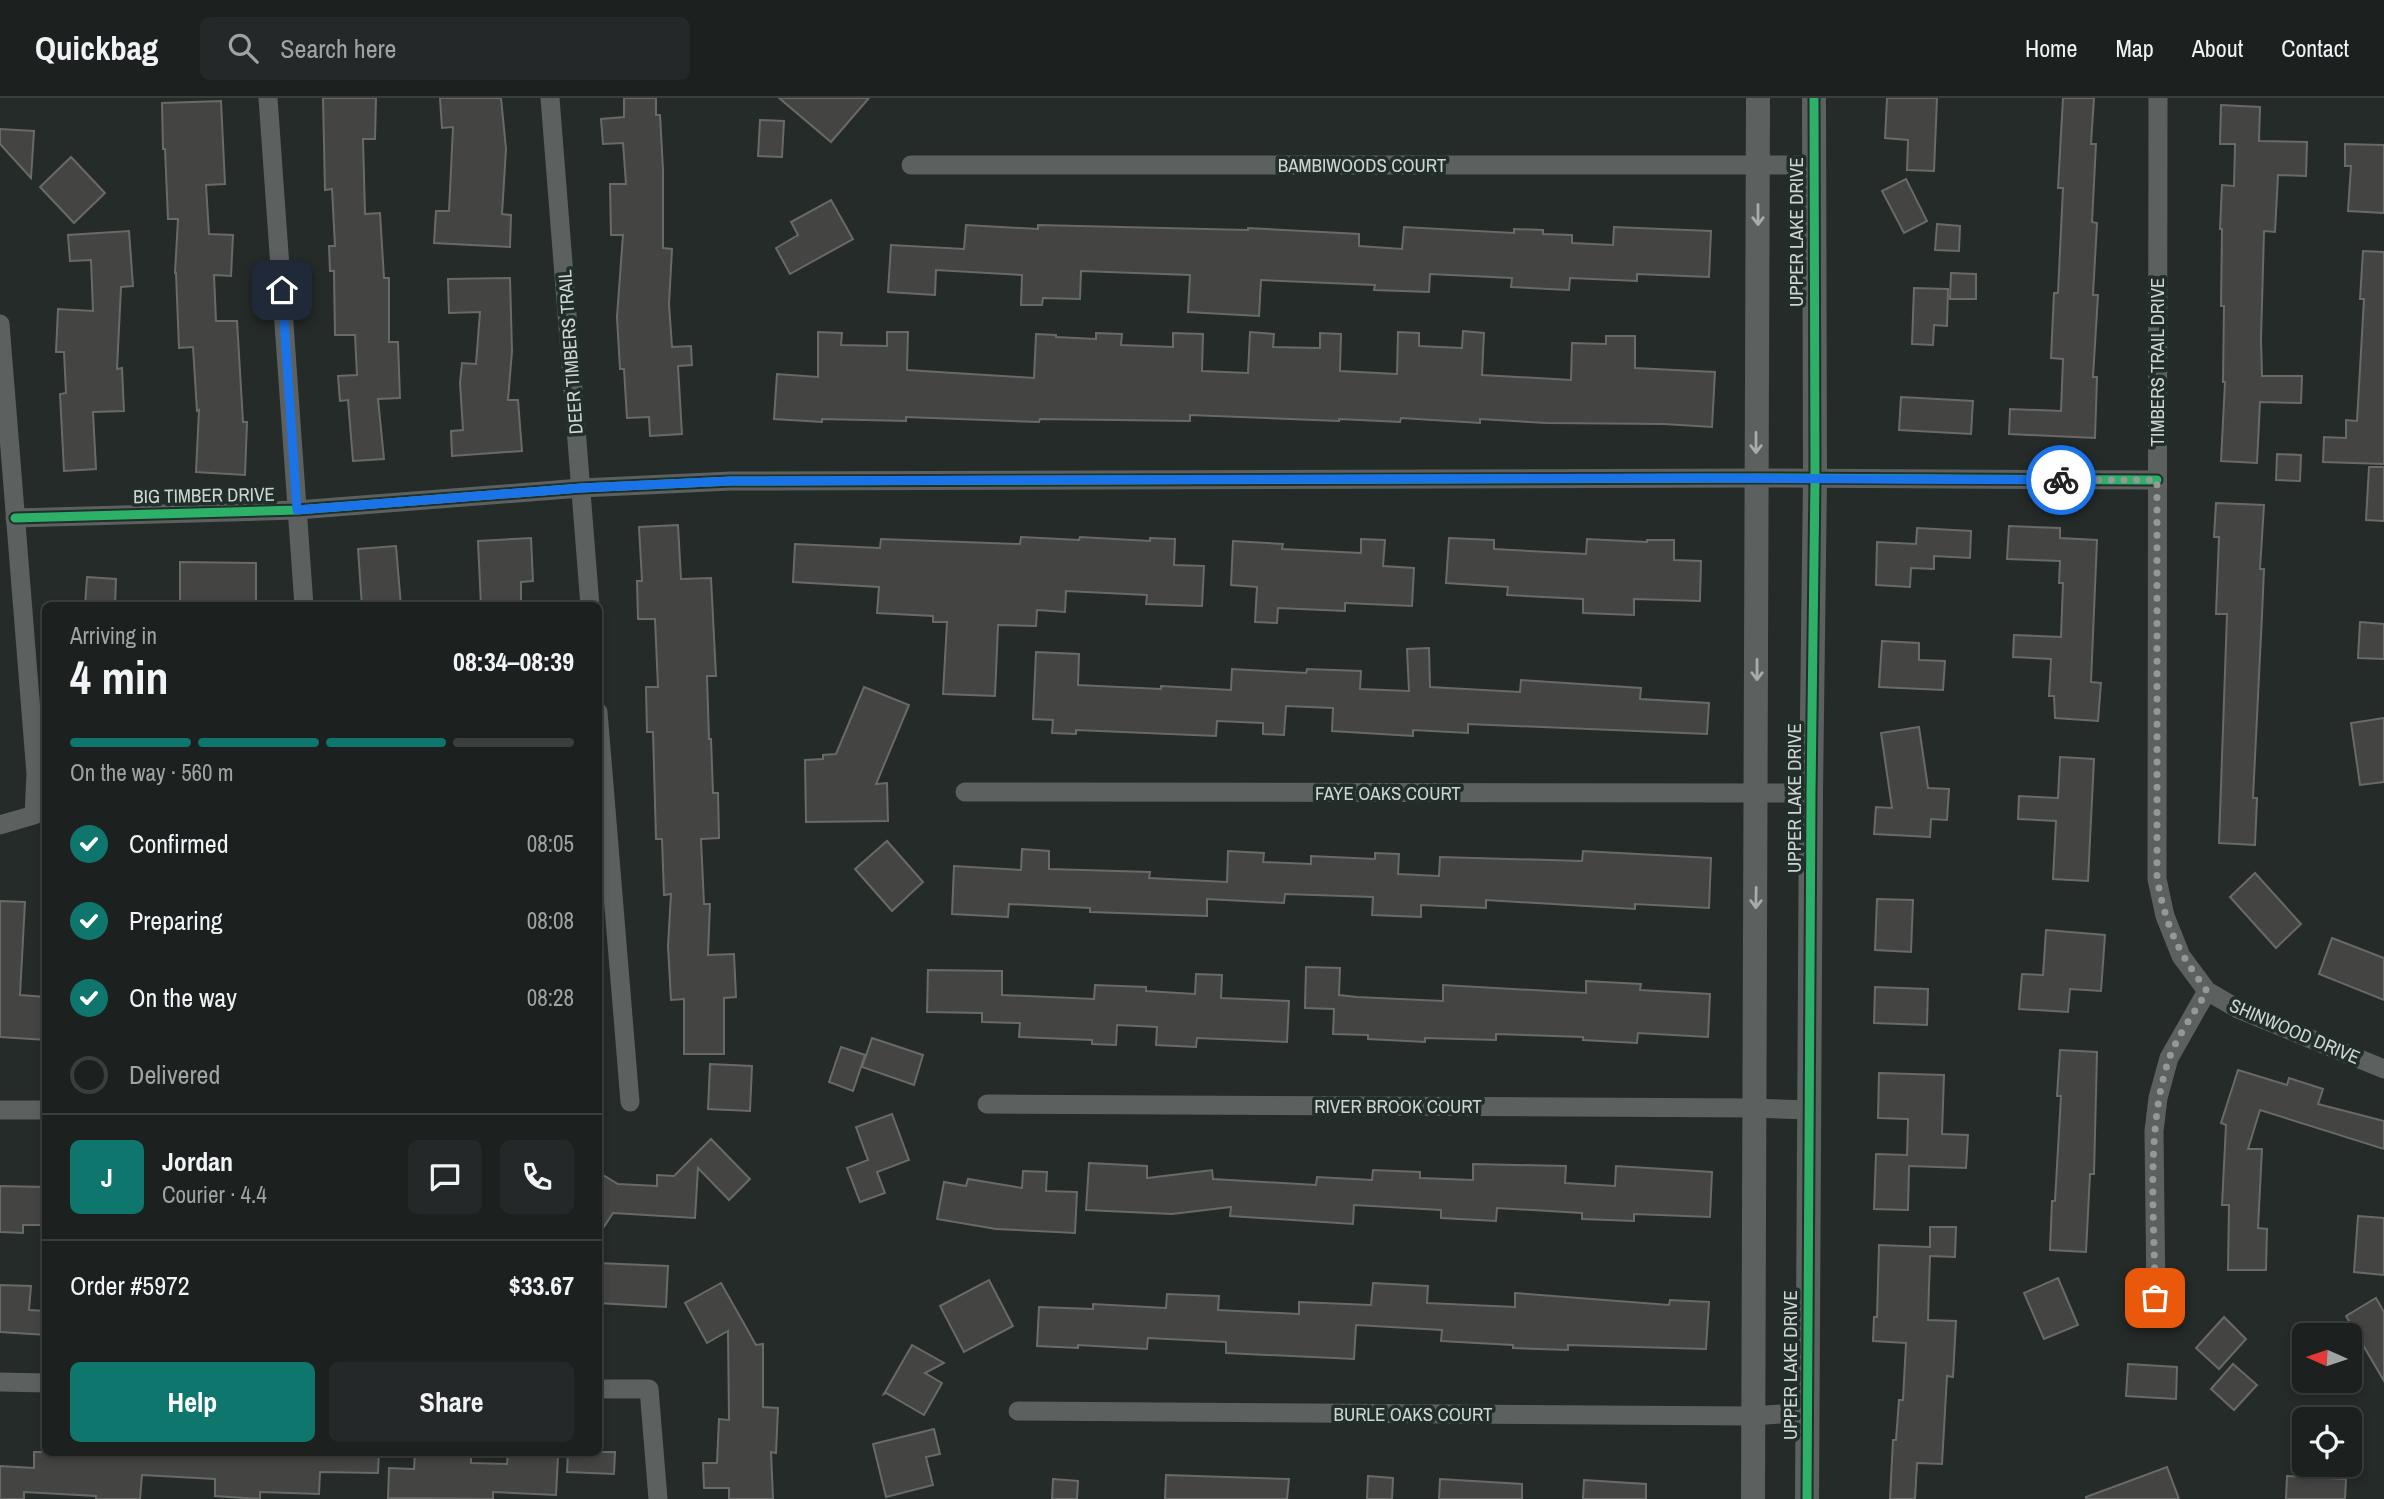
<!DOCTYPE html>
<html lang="en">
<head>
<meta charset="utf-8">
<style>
	:root { --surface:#1c201f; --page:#252828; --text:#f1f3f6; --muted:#a0a3a4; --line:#3a3e3d; --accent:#0f766e }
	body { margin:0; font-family:"Archivo Narrow",sans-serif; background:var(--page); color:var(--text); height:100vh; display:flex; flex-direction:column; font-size:26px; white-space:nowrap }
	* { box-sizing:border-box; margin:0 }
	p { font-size:23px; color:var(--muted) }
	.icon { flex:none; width:38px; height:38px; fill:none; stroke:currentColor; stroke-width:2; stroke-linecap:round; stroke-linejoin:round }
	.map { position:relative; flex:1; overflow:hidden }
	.drawer { position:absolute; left:42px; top:504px; width:560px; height:854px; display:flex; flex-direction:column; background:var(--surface); border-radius:10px; box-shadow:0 4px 10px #0003,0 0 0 2px var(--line) }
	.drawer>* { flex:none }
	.needle { width:46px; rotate:273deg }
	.controls { position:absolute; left:2292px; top:1225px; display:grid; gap:14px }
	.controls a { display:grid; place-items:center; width:70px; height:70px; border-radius:10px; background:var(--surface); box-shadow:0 4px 10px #0003,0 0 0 2px var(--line); font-size:35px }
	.pin { position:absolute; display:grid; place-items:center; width:60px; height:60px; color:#fff; margin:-30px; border-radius:14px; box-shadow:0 4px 10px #0006 }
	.courier { position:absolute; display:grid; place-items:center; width:70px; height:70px; margin:-35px; border:5px solid #1a73e8; border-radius:50%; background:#fff; color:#222; box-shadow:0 2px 9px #0007 }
	.head em { font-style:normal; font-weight:700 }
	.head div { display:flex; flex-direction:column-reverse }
	.head { display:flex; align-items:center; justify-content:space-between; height:119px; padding:0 28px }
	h1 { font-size:46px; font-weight:700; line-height:52px }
	.bar { display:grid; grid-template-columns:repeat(4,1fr); gap:10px 7px; align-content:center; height:84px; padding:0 28px }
	.bar i { height:9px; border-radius:5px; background:var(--line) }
	.bar .active { background:var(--accent) }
	.bar p { grid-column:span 4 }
	.line { display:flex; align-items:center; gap:18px; padding:0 28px; border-top:2px solid var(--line) }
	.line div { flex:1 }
	.round { display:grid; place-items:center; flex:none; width:74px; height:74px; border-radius:10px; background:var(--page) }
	ol { padding:0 28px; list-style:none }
	li { display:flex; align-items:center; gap:21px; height:77px }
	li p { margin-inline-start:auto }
	li .icon { padding:7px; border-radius:50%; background:var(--accent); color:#fff; stroke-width:4 }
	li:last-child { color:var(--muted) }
	li i { width:38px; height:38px; border:4px solid var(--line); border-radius:50% }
	.cta { display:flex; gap:14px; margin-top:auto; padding:14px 28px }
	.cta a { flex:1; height:80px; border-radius:10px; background:var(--accent); color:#fff; font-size:28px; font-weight:700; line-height:80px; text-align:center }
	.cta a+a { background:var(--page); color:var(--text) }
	header { display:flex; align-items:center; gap:42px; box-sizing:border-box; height:98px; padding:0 35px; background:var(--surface); border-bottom:2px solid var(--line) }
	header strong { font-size:33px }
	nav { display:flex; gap:38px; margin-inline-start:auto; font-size:24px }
	.search { width:490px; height:63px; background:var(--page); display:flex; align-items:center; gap:18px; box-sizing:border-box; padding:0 24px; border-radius:10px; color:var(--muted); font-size:26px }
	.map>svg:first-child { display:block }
</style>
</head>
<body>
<header>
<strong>Quickbag</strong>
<div class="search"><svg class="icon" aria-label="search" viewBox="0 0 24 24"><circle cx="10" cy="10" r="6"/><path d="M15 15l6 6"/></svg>Search here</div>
<nav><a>Home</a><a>Map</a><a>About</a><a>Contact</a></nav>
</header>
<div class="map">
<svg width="2384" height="1401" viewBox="0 0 2384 1401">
	<rect width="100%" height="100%" fill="#252b29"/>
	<g fill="#444443" stroke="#696968" stroke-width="2">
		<polygon points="323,0 376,0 375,41 363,41 365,116 380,115 384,180 389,180 389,244 398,244 400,300 378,301 384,361 353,363 348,302 340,303 338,278 357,277 355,237 335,237 334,173 330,173 329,148 335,148 332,91 325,92"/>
		<polygon points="440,0 501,0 506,51 502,116 511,117 510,149 434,145 436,113 449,113 453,29 442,30"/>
		<polygon points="624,0 656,0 656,17 660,17 663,72 663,150 672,151 669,206 672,249 691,248 692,267 678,268 682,336 650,338 649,319 627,320 624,271 620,271 617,219 623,137 611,137 610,86 626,86 623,45 603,46 601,21 624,19"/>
		<polygon points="779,0 869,0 831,44"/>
		<polygon points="1887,0 1937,0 1934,73 1907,72 1908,42 1885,40"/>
		<polygon points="2063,0 2094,0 2091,46 2096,46 2092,124 2097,125 2093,197 2098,197 2093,279 2097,279 2095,340 2009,336 2010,311 2061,313 2063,261 2051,260 2054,195 2058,195 2063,90 2058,90"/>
		<polygon points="221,3 225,86 206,87 209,136 233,137 231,178 214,177 216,223 237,223 243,324 247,324 245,377 196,374 199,312 197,313 193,249 179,250 176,175 175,175 178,121 168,121 165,51 163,51 162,5"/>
		<polygon points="2221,7 2260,9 2259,43 2307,44 2306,78 2278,77 2275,134 2264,133 2261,241 2262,278 2302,278 2301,305 2260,304 2257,365 2221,363 2225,284 2223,284 2224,208 2221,208 2222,131 2220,131 2222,87 2234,88 2235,46 2220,46"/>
		<polygon points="760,22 784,23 782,59 758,58"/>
		<polygon points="0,31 34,33 31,80 0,46"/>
		<polygon points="2345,46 2384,47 2384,115 2348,113 2351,68 2345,68"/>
		<polygon points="71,59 105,95 74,125 40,89"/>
		<polygon points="1906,81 1927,123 1904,135 1882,93"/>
		<polygon points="831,102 853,141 790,176 776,150 798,137 791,124"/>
		<polygon points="1937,126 1960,128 1959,153 1935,152"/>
		<polygon points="966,127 1038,131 1038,127 1248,132 1248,130 1359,136 1359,148 1402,151 1404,129 1514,135 1514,131 1543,132 1543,136 1572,137 1572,145 1613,147 1614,129 1711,133 1709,179 1637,176 1637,183 1570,180 1569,192 1511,189 1512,180 1430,176 1429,194 1374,192 1375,187 1261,182 1259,218 1188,214 1190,177 1081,173 1080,201 1043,200 1042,207 1021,207 1022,177 936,172 935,197 888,194 891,147 964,151"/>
		<polygon points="129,133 133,188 121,189 117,271 122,270 124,313 93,314 96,371 64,373 60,296 66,295 64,254 56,254 58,211 93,213 91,162 70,163 68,137"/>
		<polygon points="2363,153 2384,154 2384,366 2323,364 2324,339 2346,340 2346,322 2357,323 2364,201 2360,201"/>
		<polygon points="1951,175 1976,176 1976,201 1950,201"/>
		<polygon points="510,180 512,253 508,302 518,302 522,353 452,358 451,333 463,332 460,285 462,265 476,266 480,214 449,215 448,181"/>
		<polygon points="1914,190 1948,191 1947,228 1934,227 1933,247 1912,246"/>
		<polygon points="1463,233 1484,235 1482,277 1571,282 1572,245 1606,246 1606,238 1635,238 1635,270 1715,274 1712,329 1664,326 1547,325 1480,321 1480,325 1401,320 1400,324 1339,321 1339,323 1190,317 1190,323 1040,321 1039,324 906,319 906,323 822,321 822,324 774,321 777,276 818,279 818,234 842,235 841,247 887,248 887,234 908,234 907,272 1034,280 1036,236 1056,237 1056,239 1096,241 1096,235 1122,236 1121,247 1173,249 1173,235 1203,236 1202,273 1248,275 1250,234 1274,236 1273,249 1320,250 1320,235 1341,236 1340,273 1397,276 1398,234 1419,235 1419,248 1462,250"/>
		<polygon points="1901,299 1973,303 1971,336 1899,332"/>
		<polygon points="2277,356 2301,357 2300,383 2276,382"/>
		<polygon points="2369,369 2384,369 2384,423 2366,422"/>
		<polygon points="2216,405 2264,407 2260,471 2264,471 2262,517 2253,700 2257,700 2255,747 2219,745 2227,516 2216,516 2219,439 2214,439"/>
		<polygon points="678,427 681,481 711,480 716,578 707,578 709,641 711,641 713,695 718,695 719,740 701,741 704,806 710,806 708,857 734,856 736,899 724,900 724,956 684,956 684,901 671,902 668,848 671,796 664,797 662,741 656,741 653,634 647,634 646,589 658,589 655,521 638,521 637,483 642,483 639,429"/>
		<polygon points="2009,428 2060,430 2060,440 2097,442 2091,584 2101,585 2098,623 2055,620 2054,598 2049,598 2051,561 2013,559 2014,537 2061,539 2063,485 2059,485 2060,463 2007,461"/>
		<polygon points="1917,430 1971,433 1970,460 1934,458 1934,471 1911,470 1910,489 1876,487 1877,444 1916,446"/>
		<polygon points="1021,439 1079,442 1080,439 1150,443 1150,440 1175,441 1174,467 1204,468 1202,508 1146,506 1147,497 1066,493 1065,514 1037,512 1036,528 998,527 995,598 943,596 947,524 933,524 933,518 877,515 879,489 793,484 795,446 880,450 881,441 1020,446"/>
		<polygon points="531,440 533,483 521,484 521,508 481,508 478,443"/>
		<polygon points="1449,440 1494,442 1494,451 1586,456 1587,441 1647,444 1647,442 1674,442 1674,462 1701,463 1700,503 1634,501 1634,517 1583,515 1583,501 1507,497 1508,489 1446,485"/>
		<polygon points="1361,441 1385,442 1383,468 1414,470 1412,508 1345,505 1345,513 1278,510 1277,525 1255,524 1257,489 1231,487 1233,443 1283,446 1282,451 1361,455"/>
		<polygon points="396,448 401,508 362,508 358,451"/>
		<polygon points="180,464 256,465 256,504 180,503"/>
		<polygon points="87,479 116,481 115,508 85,508"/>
		<polygon points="2360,524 2384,526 2384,561 2358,560"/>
		<polygon points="1882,543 1919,545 1919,562 1945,563 1943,592 1879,589"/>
		<polygon points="1429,550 1430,589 1520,594 1521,582 1641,590 1640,601 1709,605 1707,636 1468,626 1468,635 1413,632 1413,638 1332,633 1333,610 1286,608 1284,637 1263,636 1263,625 1217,623 1216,638 1076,632 1076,636 1052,635 1053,622 1033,621 1036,554 1079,556 1078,587 1161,591 1161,588 1231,592 1232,571 1306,575 1307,571 1361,573 1360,591 1409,593 1407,551"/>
		<polygon points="864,589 909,607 876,686 887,685 888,723 806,724 805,662 823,661 823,657 836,656"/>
		<polygon points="2384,620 2384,684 2360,687 2351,625"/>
		<polygon points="1919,629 1928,690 1949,691 1947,722 1931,721 1930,739 1874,736 1876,709 1892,710 1881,635"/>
		<polygon points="2060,659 2094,661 2088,783 2053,781 2056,723 2018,721 2019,698 2058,700"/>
		<polygon points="887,743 923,784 892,813 855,771"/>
		<polygon points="1022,751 1049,753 1049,771 1150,774 1149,780 1227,784 1228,753 1264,755 1263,764 1311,766 1311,758 1375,761 1375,755 1399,756 1398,776 1439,778 1440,759 1582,763 1583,753 1711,760 1709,810 1635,806 1635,811 1486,802 1486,810 1421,807 1421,819 1372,817 1373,799 1285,796 1284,805 1207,801 1207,818 1090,814 1090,810 1009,806 1008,819 952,816 954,768 1021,772"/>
		<polygon points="2255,775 2301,826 2276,850 2230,799"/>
		<polygon points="1877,801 1913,802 1911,854 1875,852"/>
		<polygon points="0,803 25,804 20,897 46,899 46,942 0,939"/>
		<polygon points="2046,832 2105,837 2101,893 2070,891 2068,914 2019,911 2022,876 2043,877"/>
		<polygon points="2332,840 2384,860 2384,902 2319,876"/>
		<polygon points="1306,869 1340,870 1339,897 1357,899 1443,903 1443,887 1586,895 1586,883 1641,886 1640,892 1710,896 1708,939 1638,935 1637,945 1583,942 1583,939 1496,936 1496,942 1425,940 1425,944 1368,941 1368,937 1333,936 1334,911 1305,910"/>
		<polygon points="928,872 1002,873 1002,897 1094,901 1095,887 1146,889 1146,893 1195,896 1196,876 1222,877 1221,900 1289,903 1287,944 1197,940 1196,949 1156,947 1157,929 1117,927 1116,947 1092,946 1092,942 1019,939 1020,925 982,924 982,915 927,914"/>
		<polygon points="1875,889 1928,891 1927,927 1874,925"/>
		<polygon points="872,940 923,957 914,987 862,969"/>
		<polygon points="841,949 865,957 853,993 829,984"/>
		<polygon points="2060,952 2097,954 2094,1076 2090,1076 2086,1154 2050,1152 2052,1103 2055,1103 2061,998 2057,998"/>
		<polygon points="710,966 752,968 750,1013 708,1011"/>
		<polygon points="2238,972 2287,987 2289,980 2323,991 2318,1006 2384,1023 2384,1051 2260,1012 2248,1051 2262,1051 2258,1130 2267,1131 2266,1172 2228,1172 2229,1107 2222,1107 2226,1027 2221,1025"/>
		<polygon points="1879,975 1944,977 1942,1036 1968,1037 1966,1070 1909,1068 1908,1112 1874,1111 1876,1056 1907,1057 1908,1021 1878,1020"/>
		<polygon points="892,1016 909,1062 877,1074 885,1095 860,1104 847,1070 868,1062 856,1029"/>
		<polygon points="711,1041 750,1081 729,1102 698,1070 695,1120 613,1115 598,1138 598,1074 618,1086 657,1088 657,1077 674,1078"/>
		<polygon points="1089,1065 1147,1068 1147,1080 1212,1072 1213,1081 1316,1087 1317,1079 1372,1082 1373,1072 1420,1074 1420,1080 1473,1082 1473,1066 1566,1068 1565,1085 1615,1088 1616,1068 1712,1074 1710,1119 1634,1116 1634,1123 1582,1121 1582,1115 1497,1110 1496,1123 1441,1120 1441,1112 1354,1107 1353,1126 1230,1118 1231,1109 1172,1116 1086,1112"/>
		<polygon points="1023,1073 1047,1074 1046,1093 1077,1094 1075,1135 996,1131 937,1121 944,1084 966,1088 968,1081 1022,1090"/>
		<polygon points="0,1088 46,1089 46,1127 23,1127 23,1135 0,1134"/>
		<polygon points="2358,1118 2384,1120 2384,1177 2354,1174"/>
		<polygon points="1930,1129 1956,1129 1955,1159 1930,1158 1928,1222 1956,1223 1953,1279 1947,1278 1942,1366 1917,1365 1915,1401 1890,1401 1893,1342 1896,1342 1899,1302 1903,1302 1906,1245 1873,1243 1874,1219 1877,1219 1879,1147 1930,1149"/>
		<polygon points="598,1165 668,1168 666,1209 598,1205"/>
		<polygon points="2058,1180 2078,1227 2044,1241 2024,1195"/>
		<polygon points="989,1182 1013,1228 964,1254 940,1208"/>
		<polygon points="721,1185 756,1247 763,1246 763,1309 778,1310 776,1355 771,1354 773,1401 729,1401 729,1390 704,1390 703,1365 717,1365 719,1321 729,1322 728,1233 707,1245 685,1205"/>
		<polygon points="1373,1185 1428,1188 1427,1205 1515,1209 1515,1195 1669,1207 1670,1202 1709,1204 1706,1251 1568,1247 1568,1252 1513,1250 1513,1247 1441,1243 1442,1232 1356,1227 1354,1261 1226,1255 1226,1244 1148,1240 1147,1251 1078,1247 1078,1250 1037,1248 1039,1209 1093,1211 1093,1206 1166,1210 1167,1196 1219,1198 1218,1212 1299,1216 1299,1204 1371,1207"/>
		<polygon points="0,1187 31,1188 29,1212 46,1213 46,1237 0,1234"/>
		<polygon points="2376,1200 2384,1214 2384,1283 2346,1218"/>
		<polygon points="2224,1219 2246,1241 2219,1271 2196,1250"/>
		<polygon points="912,1247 944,1265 925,1275 942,1285 924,1317 886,1295 884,1296"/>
		<polygon points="2128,1266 2177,1269 2176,1301 2126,1298"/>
		<polygon points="2233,1266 2257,1287 2234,1312 2211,1291"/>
		<polygon points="934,1331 940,1356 926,1359 933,1387 886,1399 873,1346"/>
		<polygon points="34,1354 379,1354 378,1375 320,1374 319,1396 260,1394 260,1401 215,1398 215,1381 142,1377 140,1401 96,1401 96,1398 24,1394 24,1401 0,1401 0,1368 34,1370"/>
		<polygon points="415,1354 471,1354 471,1365 507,1366 508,1354 531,1354 531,1357 558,1359 556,1397 493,1394 493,1401 388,1400 389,1370 414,1371"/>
		<polygon points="568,1354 615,1354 614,1376 567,1374"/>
		<polygon points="2167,1369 2179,1401 2086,1401 2086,1399"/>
		<polygon points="1166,1377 1289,1381 1287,1401 1165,1401"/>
		<polygon points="1368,1378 1393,1380 1392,1401 1367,1401"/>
		<polygon points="2287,1378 2346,1381 2345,1401 2286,1401"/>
		<polygon points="1053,1381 1078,1383 1077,1401 1052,1401"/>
		<polygon points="1440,1381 1522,1386 1522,1401 1439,1401"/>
		<polygon points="1584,1382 1646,1386 1646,1401 1583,1401"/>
	</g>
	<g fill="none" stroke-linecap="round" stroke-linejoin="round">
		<g stroke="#5c6160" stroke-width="19">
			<polyline points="268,0 304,508"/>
			<polyline points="550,0 590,508"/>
			<polyline points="2158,0 2157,781 2165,818 2181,858 2207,893 2238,911 2384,971"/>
			<polyline points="911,67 1813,67"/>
			<polyline points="0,226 36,676 34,717 0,727"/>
			<polyline points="15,420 297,412 581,390 731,383 1756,380 2157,382"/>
			<polyline points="598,614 630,1004"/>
			<polyline points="965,694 1811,695"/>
			<polyline points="987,1006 1753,1010 1809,1012"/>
			<polyline points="0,1012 46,1012"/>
			<polyline points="2156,1200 2154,1033 2158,1000 2169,960 2207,893"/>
			<polyline points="0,1284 46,1285"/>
			<polyline points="598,1291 649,1291 658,1401"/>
			<polyline points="1018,1313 1753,1318 1808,1314"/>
		</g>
		<g stroke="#5c6160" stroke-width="24">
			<polyline points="1753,1401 1758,0"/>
			<polyline points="1807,1401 1811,695 1815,381 1814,0"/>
		</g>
		<g stroke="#222e2a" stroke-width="13">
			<g id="cycleway">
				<polyline points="15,420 297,412 581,390 731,383 1756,380 2157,382"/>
				<polyline points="1807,1401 1811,695 1815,381 1814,0"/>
			</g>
		</g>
		<use href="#cycleway" stroke="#2db169" stroke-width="9"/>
	</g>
	<defs><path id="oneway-shaft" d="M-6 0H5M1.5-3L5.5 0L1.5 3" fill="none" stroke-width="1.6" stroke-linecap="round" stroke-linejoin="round" transform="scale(1.75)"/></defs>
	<g stroke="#a5acaa">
		<use href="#oneway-shaft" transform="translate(1758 117) rotate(90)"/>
		<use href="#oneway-shaft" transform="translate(1756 345) rotate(90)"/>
		<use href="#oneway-shaft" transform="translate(1757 572) rotate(90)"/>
		<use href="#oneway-shaft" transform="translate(1756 800) rotate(91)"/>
	</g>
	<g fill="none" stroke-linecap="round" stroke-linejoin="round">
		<path stroke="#929997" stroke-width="7" stroke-dasharray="0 12.6" d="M2061,382H2157V781C2167,831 2177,852 2207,893C2195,914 2175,941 2168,964C2145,1034 2155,1126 2155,1200"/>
		<polyline stroke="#1a73e8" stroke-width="9" points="282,192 297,412 581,390 731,383 1701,380 2061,382"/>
	</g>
	<g text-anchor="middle" stroke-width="7" stroke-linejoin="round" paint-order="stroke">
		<g font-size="19" fill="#cdd4d2" stroke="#222e2a">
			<text x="1362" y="74">BAMBIWOODS COURT</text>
			<text transform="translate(1796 134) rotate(-90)" y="7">UPPER LAKE DRIVE</text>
			<text transform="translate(570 254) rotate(-94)" y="7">DEER TIMBERS TRAIL</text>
			<text transform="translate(2157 264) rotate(-90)" y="7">TIMBERS TRAIL DRIVE</text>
			<text transform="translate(204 397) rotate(-1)" y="7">BIG TIMBER DRIVE</text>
			<text x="1388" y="702">FAYE OAKS COURT</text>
			<text transform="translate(1794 700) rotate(-90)" y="7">UPPER LAKE DRIVE</text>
			<text transform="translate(2295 933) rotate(23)" y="7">SHINWOOD DRIVE</text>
			<text x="1398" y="1015">RIVER BROOK COURT</text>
			<text transform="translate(1790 1267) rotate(-90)" y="7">UPPER LAKE DRIVE</text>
			<text x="1413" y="1323">BURLE OAKS COURT</text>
		</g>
	</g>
</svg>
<div class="controls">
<a><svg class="needle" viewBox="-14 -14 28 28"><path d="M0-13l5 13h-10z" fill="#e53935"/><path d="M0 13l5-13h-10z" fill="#a0a3a4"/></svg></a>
<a><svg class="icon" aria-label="locate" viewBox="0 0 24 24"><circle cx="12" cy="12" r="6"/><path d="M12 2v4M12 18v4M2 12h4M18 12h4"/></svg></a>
</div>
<div class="pin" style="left:2155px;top:1200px;background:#ea580c"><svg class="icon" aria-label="bag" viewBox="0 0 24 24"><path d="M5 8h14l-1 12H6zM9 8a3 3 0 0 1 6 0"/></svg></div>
<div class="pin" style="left:282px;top:192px;background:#1f2937"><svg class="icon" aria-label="home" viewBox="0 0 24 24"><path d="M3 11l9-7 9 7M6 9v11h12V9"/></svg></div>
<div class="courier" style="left:2061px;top:382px"><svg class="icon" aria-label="bike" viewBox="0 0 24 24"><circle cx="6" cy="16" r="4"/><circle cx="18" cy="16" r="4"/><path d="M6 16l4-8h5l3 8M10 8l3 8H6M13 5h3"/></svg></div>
<section class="drawer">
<div class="head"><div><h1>4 min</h1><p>Arriving in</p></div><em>08:34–08:39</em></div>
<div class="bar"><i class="active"></i><i class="active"></i><i class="active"></i><i></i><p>On the way · 560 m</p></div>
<ol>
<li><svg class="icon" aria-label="check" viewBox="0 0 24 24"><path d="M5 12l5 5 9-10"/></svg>Confirmed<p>08:05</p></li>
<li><svg class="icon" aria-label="check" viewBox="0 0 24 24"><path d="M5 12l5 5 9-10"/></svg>Preparing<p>08:08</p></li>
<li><svg class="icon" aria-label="check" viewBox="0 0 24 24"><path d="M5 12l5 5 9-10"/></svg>On the way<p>08:28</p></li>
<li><i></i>Delivered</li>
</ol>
<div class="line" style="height:126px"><b class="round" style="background:var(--accent);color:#fff">J</b><div><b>Jordan</b><p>Courier · 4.4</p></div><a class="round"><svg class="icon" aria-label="chat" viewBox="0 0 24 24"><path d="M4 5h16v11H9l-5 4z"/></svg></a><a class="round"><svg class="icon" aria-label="phone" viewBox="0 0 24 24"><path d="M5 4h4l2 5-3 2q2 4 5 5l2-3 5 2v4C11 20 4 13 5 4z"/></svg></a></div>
<div class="line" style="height:91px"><div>Order #5972</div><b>$33.67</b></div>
<div class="cta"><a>Help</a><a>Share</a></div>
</section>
</div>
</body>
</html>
